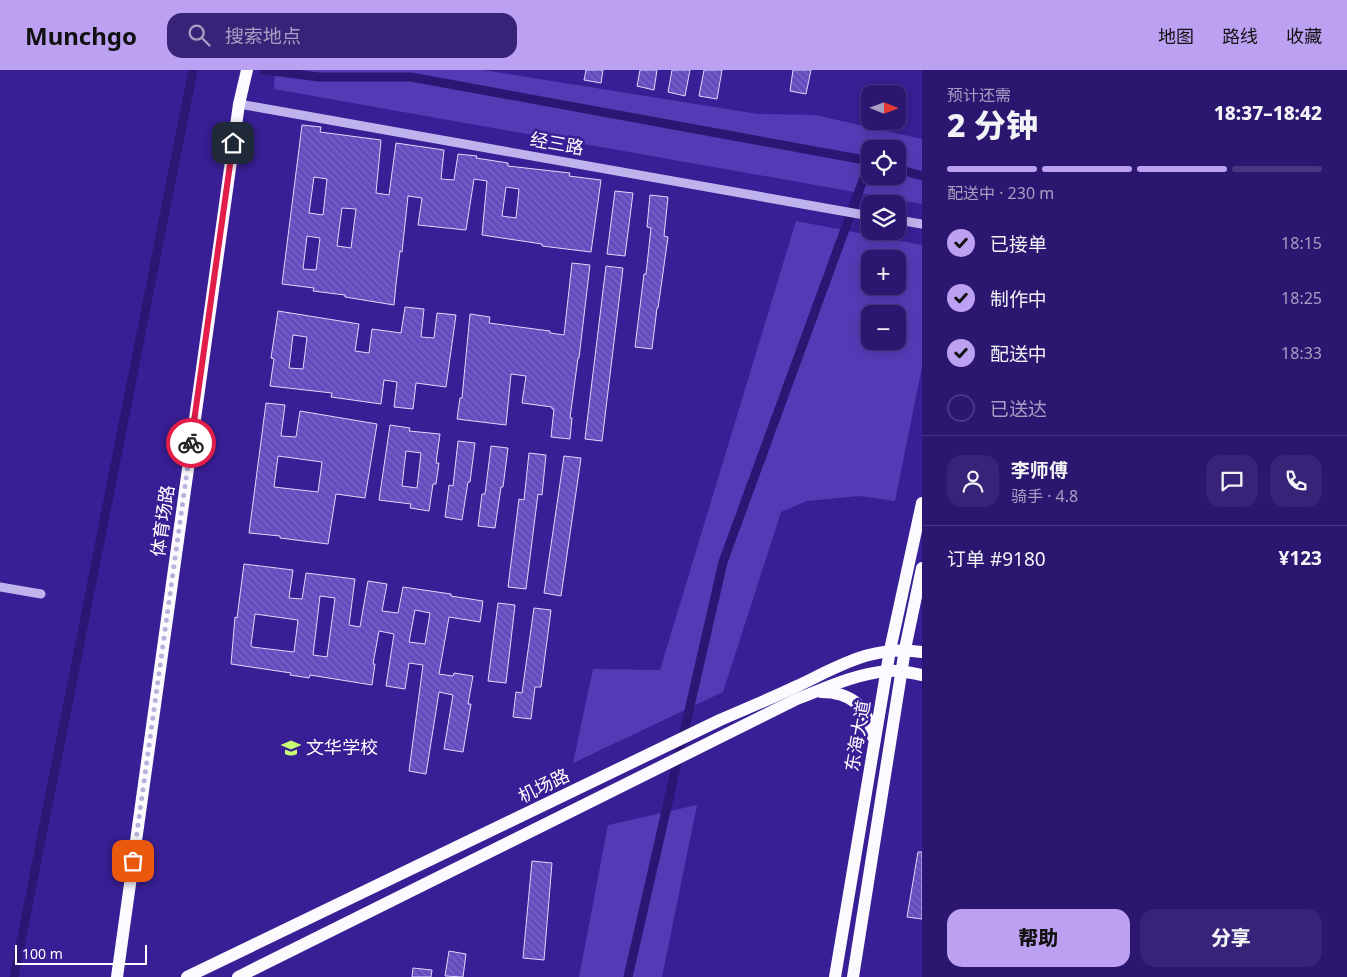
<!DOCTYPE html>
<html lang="zh">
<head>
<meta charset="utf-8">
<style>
	:root { --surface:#2b1770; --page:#372478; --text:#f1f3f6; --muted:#a69fc3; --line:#473683; --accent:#bca0f2 }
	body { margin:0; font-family:"Noto Sans","Noto Sans SC",sans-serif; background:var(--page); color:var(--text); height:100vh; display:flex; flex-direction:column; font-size:19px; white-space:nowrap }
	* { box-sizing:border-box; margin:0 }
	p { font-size:16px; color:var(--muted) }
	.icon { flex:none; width:28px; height:28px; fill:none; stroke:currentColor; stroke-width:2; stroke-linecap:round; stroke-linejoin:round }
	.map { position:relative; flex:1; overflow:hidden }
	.side { display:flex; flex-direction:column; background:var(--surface); width:425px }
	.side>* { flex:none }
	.needle { width:32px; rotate:91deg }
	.fabs { position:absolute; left:861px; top:15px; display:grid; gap:10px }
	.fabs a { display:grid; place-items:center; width:45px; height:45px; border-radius:10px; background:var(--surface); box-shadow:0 2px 12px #0003,0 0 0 1px var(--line); font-size:25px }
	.scale { position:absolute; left:15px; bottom:12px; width:132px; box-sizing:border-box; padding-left:5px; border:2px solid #fff; border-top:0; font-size:14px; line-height:18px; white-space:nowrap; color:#fff; -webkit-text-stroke:4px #391f95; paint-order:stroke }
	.pin { position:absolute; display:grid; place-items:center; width:42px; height:42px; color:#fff; margin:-21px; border-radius:10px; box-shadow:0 2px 8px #0006 }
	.courier { position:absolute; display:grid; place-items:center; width:50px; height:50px; margin:-25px; border:4px solid #e11d48; border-radius:50%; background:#fff; color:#222; box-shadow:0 1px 6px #0007 }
	.summary em { font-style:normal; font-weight:800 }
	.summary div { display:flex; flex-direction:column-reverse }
	.summary { display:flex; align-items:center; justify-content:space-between; height:85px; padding:0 25px }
	h1 { font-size:32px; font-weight:800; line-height:38px }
	.bar { display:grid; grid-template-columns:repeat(4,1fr); gap:8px 5px; align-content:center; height:60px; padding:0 25px }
	.bar i { height:6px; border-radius:4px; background:var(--line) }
	.bar .on { background:var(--accent) }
	.bar p { grid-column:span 4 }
	.line { display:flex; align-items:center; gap:12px; padding:0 25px; border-top:1px solid var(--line) }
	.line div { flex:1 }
	.round { display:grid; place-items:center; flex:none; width:52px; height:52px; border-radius:15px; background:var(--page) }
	ol { padding:0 25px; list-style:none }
	li { display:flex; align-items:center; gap:15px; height:55px }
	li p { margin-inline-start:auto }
	li .icon { padding:5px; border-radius:50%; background:var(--accent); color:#111; stroke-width:4 }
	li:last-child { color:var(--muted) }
	li i { width:28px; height:28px; border:2px solid var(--line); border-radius:50% }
	.button { display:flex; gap:10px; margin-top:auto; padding:10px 25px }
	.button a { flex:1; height:58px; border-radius:15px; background:var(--accent); color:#111; font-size:20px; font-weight:800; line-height:58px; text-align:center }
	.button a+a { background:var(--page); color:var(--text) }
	header { display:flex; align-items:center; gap:30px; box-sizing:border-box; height:70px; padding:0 25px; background:var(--accent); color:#111 }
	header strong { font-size:24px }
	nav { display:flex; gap:28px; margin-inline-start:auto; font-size:18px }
	.search { width:350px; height:45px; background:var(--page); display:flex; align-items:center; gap:12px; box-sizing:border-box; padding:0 18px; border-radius:15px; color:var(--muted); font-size:19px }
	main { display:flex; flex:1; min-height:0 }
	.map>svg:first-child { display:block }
</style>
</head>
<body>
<header>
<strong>Munchgo</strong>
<div class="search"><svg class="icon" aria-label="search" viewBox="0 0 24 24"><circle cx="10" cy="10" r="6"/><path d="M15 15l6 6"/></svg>搜索地点</div>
<nav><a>地图</a><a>路线</a><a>收藏</a></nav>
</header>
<main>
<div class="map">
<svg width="922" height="907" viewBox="0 0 922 907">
	<defs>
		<pattern id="building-back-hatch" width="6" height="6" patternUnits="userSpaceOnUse" patternTransform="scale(1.25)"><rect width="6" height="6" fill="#634cbd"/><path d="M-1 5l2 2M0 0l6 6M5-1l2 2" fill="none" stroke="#7a67c7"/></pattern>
	</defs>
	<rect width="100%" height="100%" fill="#391f95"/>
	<g fill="#543bb5" fill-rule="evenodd">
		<path d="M275,0H483L758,44L815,45L922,69V134L274,19ZM870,79H898V106H870Z"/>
		<path d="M796,151L922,175V297L895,431L859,426L807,431L781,442L723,622L573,693L593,599L660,600ZM870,189H898V216H870ZM870,244H898V271H870Z"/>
		<polygon points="697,735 662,907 579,907 608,755"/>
	</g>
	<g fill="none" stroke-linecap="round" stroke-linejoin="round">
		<g stroke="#2b1673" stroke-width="9">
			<polyline points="264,0 319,7 411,7 870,91"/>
			<polyline points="898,99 922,106"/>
			<polyline points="14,907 193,0"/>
			<polyline points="628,907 723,492 870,91"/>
		</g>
	</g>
	<g fill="url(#building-back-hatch)" stroke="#dfd9fa" fill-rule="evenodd">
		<polygon points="586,0 603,0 601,13 584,10"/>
		<polygon points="640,0 657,0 654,20 637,16"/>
		<polygon points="672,0 690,0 685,26 668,22"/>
		<polygon points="704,0 722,0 717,29 699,26"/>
		<polygon points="793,0 811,0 806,24 790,21"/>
		<path d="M302,55L321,57L320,62L381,70L376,123L389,125L396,73L444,80L441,109L454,110L458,84L477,86L476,88L508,93V96L570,103L569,106L601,110L591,182L542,176V174L482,165L487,111L474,109L466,160L418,155L422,128L408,126L402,182L400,181L396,214L394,235L345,227V225L313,221L314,218L282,214ZM314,107L327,109L323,145L309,143ZM506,117L519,119L516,148L502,146ZM342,138L356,139L351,178L337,176ZM307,166L320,168L316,200L303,199Z"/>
		<polygon points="615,121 633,123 625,186 607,184"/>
		<polygon points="650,125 668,127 664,166 668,167 658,238 657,238 652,279 635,277 644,204 646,204 651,158 647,157"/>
		<polygon points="572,193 590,195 579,288 578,288 570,348 572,348 570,369 551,367 554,339 552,339 552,337 522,333 526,306 511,304 506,355 457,349 460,328 462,328 470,244 490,247 489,253 550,261 550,263 564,265"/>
		<polygon points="606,196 623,198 602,371 585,369"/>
		<path d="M405,237L424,239L421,267L434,268L437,243L456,245L446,317L416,313L413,339L394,337L397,312L384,310L381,334L331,327L332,323L270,316L274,289L271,288L278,241L359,254L355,281L369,283L372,259L401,263ZM293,265L307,267L303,299L289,298Z"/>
		<path d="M266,333L285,335L281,366L296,367L300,341L377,354L365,428L336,424L328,474L280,468V466L249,463ZM278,386L322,392L318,422L274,417Z"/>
		<path d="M390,355L410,358L409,361L440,364L436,393H439L436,414H433L429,441L410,438L411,434L379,430ZM406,381L421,383L417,418L402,416Z"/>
		<polygon points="458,371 475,373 470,412 468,412 462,450 445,447 449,415 453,416"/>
		<polygon points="491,376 508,378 503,417 501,417 495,458 478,456 482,424 485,424"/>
		<polygon points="529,383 546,385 542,425 538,424 526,519 508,517 519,429 524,430"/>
		<polygon points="564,386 581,388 561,526 544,523"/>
		<path d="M244,494L293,500L289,528L302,529L306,503L355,509L349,555L360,557L368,511L387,514L382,541L398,543L403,517L451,524V526L483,531L480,552L449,547L439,604L453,606L454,603L473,606L468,634H471L463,682L444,679L453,625L439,622L426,704L409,701L423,595L409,593L405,619L386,616L394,564L379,561L373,594H375L372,615L310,605L309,608L290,605L291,603L231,594L235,547L237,548ZM320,526L335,528L327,587L313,585ZM415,540L430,543L425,574L409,572ZM255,544L298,550L294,582L252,577L251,575Z"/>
		<polygon points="498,533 515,535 506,613 488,611"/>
		<polygon points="534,538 551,540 541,617 535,617 531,649 513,647 516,622 522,623"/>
		<polygon points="918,782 922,782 922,849 907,847"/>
		<polygon points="532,791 552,793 544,890 523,888"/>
		<polygon points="449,881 466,884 463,907 445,906"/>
		<polygon points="413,898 432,900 431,907 412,907"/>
	</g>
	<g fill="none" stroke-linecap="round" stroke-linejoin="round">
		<g stroke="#bfb3ee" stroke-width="9">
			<polyline points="239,34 870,146"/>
			<polyline points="898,150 922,154"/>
			<polyline points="0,517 41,524"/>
		</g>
		<g stroke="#fbfaff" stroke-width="12">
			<path d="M821,622C852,622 868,637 873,667"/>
			<polyline points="117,907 239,34 247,0"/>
			<path d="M187,907L720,650C745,639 770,629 795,617C838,597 872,574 922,582"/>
			<path d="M238,907L797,629C826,618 855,604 887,601C899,600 911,603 922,605"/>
			<polyline points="835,907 890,580 922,433"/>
			<polyline points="853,907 905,579 922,498"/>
		</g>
	</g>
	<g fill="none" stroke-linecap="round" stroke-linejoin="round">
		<polyline stroke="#bab1da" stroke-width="5" stroke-dasharray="0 9" points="133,791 191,373"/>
		<polyline stroke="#e11d48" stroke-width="6" points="191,373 233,73"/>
	</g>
	<defs>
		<g id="school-bare" transform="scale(1.5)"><path d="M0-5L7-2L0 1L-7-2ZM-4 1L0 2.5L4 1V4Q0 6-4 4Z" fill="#cafc73" stroke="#391f95" stroke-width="2.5" paint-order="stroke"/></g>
	</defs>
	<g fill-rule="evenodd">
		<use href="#school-bare" x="291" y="678"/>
	</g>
	<g text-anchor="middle" stroke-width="5" stroke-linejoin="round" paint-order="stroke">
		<g font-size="18" fill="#fff" stroke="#391f95">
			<text transform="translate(557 74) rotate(10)" y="6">经三路</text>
			<text transform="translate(163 451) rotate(-82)" y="6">体育场路</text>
			<text transform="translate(858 666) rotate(-80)" y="6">东海大道</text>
			<text transform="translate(544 716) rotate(-26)" y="6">机场路</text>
		</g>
		<g font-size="18" fill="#fff" stroke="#391f95" text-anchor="start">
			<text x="306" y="684">文华学校</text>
		</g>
	</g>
</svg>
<div class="fabs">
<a><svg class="needle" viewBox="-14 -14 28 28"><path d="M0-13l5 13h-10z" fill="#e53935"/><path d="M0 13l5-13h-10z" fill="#a69fc3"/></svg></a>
<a><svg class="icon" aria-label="locate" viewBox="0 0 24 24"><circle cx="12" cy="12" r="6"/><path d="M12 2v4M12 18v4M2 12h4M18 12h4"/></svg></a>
<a><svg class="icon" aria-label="layers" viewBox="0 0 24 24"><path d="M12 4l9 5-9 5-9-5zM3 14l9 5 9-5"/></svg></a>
<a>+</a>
<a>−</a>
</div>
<div class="scale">100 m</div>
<div class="pin" style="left:133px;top:791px;background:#ea580c"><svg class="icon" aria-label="bag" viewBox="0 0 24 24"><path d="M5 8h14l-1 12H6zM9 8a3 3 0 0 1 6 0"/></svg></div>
<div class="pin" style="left:233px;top:73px;background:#1f2937"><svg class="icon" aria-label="home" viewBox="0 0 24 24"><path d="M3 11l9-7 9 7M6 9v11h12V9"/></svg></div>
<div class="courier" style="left:191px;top:373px"><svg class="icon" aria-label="bike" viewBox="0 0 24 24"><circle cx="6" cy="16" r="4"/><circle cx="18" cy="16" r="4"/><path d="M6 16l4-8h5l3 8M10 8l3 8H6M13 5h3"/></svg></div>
</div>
<section class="side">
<div class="summary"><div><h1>2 分钟</h1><p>预计还需</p></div><em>18:37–18:42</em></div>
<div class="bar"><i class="on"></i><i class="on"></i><i class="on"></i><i></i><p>配送中 · 230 m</p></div>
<ol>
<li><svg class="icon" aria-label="check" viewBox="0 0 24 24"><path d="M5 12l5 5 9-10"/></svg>已接单<p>18:15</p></li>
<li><svg class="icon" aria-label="check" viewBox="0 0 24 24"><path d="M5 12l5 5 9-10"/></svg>制作中<p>18:25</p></li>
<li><svg class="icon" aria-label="check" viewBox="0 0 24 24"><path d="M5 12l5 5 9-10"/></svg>配送中<p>18:33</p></li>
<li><i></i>已送达</li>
</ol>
<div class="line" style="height:90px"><a class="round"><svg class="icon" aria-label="person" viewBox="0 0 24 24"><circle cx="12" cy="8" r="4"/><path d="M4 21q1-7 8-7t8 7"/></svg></a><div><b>李师傅</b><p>骑手 · 4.8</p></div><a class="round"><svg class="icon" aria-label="chat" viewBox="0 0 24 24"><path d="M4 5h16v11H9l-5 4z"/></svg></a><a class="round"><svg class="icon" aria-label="phone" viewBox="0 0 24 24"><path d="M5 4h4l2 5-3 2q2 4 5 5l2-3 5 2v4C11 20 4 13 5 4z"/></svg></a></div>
<div class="line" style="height:65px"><div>订单 #9180</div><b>¥123</b></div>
<div class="button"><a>帮助</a><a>分享</a></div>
</section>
</main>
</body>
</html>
